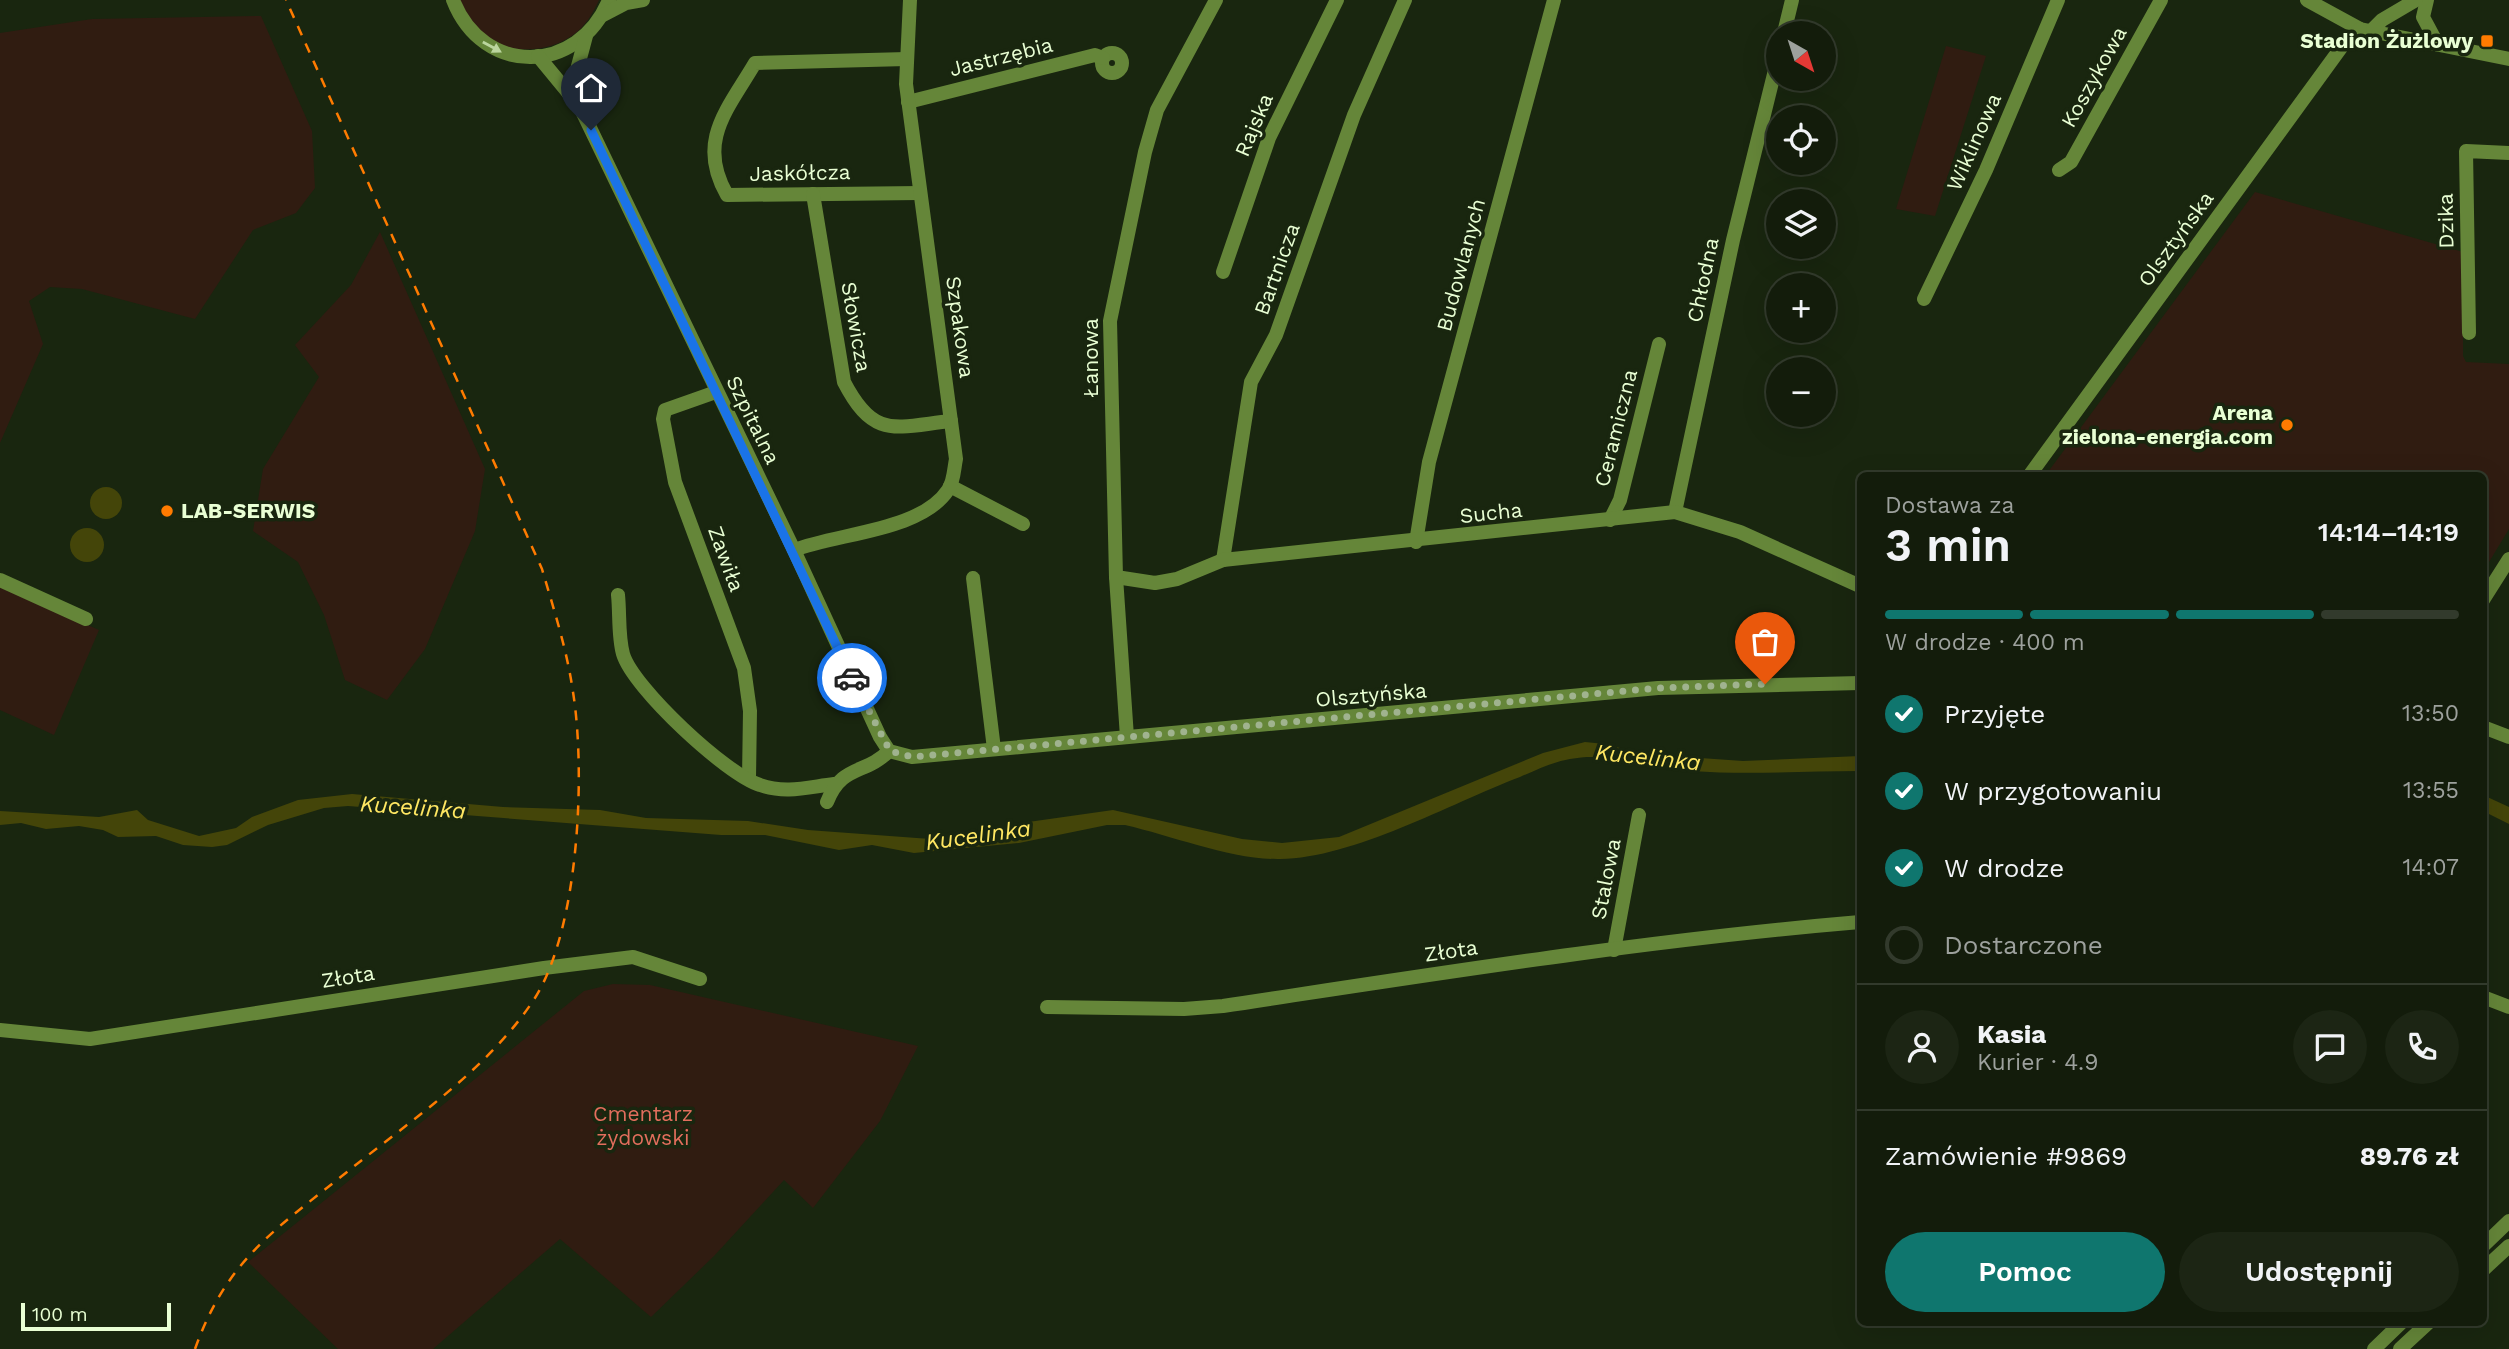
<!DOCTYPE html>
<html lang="pl">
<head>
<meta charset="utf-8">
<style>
	:root { --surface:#131c0b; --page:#1c2514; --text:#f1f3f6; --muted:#9da19d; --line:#323a2c; --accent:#0f766e }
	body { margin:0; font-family:"Work Sans",sans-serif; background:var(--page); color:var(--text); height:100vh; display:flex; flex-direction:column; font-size:26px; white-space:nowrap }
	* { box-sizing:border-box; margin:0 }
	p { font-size:23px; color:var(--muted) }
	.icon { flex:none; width:38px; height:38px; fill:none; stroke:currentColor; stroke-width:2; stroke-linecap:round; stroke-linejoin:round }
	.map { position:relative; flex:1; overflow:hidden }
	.sheet { position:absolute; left:1857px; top:472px; width:630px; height:854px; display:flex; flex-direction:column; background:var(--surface); border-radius:10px; box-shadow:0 7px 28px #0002,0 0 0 2px var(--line) }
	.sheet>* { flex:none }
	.needle { width:46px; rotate:141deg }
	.tools { position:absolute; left:1766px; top:21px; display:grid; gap:14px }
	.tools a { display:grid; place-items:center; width:70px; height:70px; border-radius:50%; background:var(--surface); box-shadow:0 7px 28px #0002,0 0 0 2px var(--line); font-size:35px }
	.scale { position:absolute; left:21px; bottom:18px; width:150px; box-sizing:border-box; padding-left:7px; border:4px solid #e9ffd4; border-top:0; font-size:19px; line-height:24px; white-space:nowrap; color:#e9ffd4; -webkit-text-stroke:5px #19260f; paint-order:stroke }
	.pin { position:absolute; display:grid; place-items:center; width:60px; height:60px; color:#fff; margin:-72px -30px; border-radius:50% 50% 50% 0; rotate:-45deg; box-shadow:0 0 7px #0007 }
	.pin .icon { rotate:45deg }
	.courier { position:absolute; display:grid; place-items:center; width:70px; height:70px; margin:-35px; border:5px solid #1a73e8; border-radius:50%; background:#fff; color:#222; box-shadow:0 2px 9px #0007 }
	.headline em { font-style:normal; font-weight:600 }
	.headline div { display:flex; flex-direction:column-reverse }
	.headline { display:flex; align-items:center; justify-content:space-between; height:119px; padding:0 28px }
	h1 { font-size:46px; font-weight:600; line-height:52px }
	.bar { display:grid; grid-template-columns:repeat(4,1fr); gap:10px 7px; align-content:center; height:84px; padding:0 28px }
	.bar i { height:9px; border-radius:5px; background:var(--line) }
	.bar .current { background:var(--accent) }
	.bar p { grid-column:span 4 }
	.line { display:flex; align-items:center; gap:18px; padding:0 28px; border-top:2px solid var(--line) }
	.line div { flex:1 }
	.round { display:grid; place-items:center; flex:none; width:74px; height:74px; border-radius:37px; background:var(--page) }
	ol { padding:0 28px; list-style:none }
	li { display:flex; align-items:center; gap:21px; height:77px }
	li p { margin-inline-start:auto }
	li .icon { padding:7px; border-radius:50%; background:var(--accent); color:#fff; stroke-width:4 }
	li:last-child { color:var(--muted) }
	li i { width:38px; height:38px; border:4px solid var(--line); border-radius:50% }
	.button { display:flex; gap:14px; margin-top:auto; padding:14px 28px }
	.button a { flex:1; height:80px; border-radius:42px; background:var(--accent); color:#fff; font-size:28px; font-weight:600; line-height:80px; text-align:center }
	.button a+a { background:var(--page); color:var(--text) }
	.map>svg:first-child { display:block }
</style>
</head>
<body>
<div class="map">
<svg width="2509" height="1349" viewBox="0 0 2509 1349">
	<rect width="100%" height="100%" fill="#19260f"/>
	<g fill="#301c11">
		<path d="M460,0H599C593,13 585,27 573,35C543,56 497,55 472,25C467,18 464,8 460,0Z"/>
		<polygon points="261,16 312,131 315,188 296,213 253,230 195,319 82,289 50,287 29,301 43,344 0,443 0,33 92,19"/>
		<polygon points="1946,46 1986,56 1935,216 1896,209"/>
		<polygon points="2255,192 2463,252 2463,356 2466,362 2509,364 2509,529 2483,572 2483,476 2045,476"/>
		<polygon points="380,232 485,469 475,531 425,649 387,700 345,680 324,615 298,562 253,531 263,469 319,377 295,345 351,285"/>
		<polygon points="0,586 99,630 54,735 0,710"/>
		<polygon points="613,984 650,985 918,1046 880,1121 813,1208 784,1180 714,1256 651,1317 560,1239 433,1349 338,1349 248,1262 584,991"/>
	</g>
	<g fill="#444509">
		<circle cx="106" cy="503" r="16"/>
		<circle cx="87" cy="545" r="17"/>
		<path d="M1585,742L1605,744L1643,754L1743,761L1860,756V771C1803,771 1748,775 1691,771C1652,768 1609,751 1570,759C1553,762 1536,770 1520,777C1449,804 1354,858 1280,859C1232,860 1173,836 1125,825H1107L1019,843L914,853L872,845L839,850L765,835H721L348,806L324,808L301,815L268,825L227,845L212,847L183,845L156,836L118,837L103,830L79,826L46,829L21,823L0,825V811L99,817L137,810L148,820L199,836L236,828L252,817L298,800L352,794L503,807L600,810L646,818L748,821L808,830L944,840L1015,824L1113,810L1242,839L1282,843L1339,837L1543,753Z"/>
		<polygon points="2483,795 2509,807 2509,824 2483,811"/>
	</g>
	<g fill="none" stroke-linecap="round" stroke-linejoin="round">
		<g stroke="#658639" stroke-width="14">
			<path d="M453,0C483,77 578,75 609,0"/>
			<polyline points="2307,0 2360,29 2509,59"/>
			<polyline points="2427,0 2423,17 2438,45"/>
			<polyline points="603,15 626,3 643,0"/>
			<polyline points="2371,31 2382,20 2416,0"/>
			<polyline points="1784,33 1792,0"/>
			<circle cx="1112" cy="63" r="10"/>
			<polyline points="538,56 580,107 794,550 880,737 889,751"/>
			<path d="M907,59L755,63C728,109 696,141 727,195L920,193"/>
			<polyline points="578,100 574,81 586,36"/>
			<polyline points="908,102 1095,55 1103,58"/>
			<polyline points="2059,170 2071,162 2161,0"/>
			<path d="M813,194L844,382C874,440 895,427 951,421"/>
			<polyline points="1223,272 1269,138 1337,0"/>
			<polyline points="1924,299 1986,170 2058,0"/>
			<polyline points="2469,333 2466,151 2509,153"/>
			<polyline points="716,392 665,410 663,419 675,482 744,668 750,711 749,778"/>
			<polyline points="2029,476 2343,45 2360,29"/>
			<polyline points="950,486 1023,524"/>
			<polyline points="1675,512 1733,240 1778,58"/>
			<polyline points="1610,520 1620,500 1659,344"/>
			<polyline points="1416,542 1429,462 1554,0"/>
			<path d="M794,550C838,533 921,531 948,490C954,482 954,468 956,459L906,84L910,0"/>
			<polyline points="1223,560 1251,382 1276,335 1354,115 1405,0"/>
			<polyline points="1116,577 1155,583 1177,579 1223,560 1675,512 1740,532 1860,586"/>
			<polyline points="973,578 994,749"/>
			<polyline points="0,580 86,619"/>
			<path d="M618,595C620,614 618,636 623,654C633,688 727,775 760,785C786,794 808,787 834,784"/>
			<polyline points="2483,600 2509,559"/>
			<polyline points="2483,727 2509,737"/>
			<polyline points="1127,737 1116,577 1110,321 1145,152 1157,110 1216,0"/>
			<polyline points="889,751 912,757 1658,688 1860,683"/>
			<path d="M827,802C842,764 865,775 889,751"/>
			<polyline points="1614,950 1639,815"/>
			<polyline points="2483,997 2509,1007"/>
			<path d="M1047,1007L1184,1009L1223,1006C1435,974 1647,940 1860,922"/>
			<polyline points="0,1030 90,1039 544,968 633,957 700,979"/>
			<polyline points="2483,1246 2509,1221"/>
			<polyline points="2483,1270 2509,1246"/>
			<polyline points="2374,1349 2401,1323"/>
			<polyline points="2400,1349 2428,1323"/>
		</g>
		<path stroke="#ff7b00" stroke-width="2.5" stroke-dasharray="10 9" stroke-linecap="butt" d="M195,1349C227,1259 276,1229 347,1172C411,1120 486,1071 533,1001C579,932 586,773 573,692C567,650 554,610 542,569L286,0"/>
	</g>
	<defs><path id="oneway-solid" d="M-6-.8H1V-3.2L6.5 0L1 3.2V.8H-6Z" transform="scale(1.75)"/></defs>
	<use fill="#bbd59e" href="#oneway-solid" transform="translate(492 47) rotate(29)"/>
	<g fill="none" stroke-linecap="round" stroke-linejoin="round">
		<polyline stroke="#a0b38f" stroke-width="7" stroke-dasharray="0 12.6" points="852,678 890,751 912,757 1658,688 1765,684"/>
		<polyline stroke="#1a73e8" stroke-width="9" points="591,130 852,678"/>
	</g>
	<g fill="#ff7b00" stroke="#19260f" stroke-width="2.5">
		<rect x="2480" y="34" width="14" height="14" rx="3.5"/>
		<circle cx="2287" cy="425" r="7"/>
		<circle cx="167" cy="511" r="7"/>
	</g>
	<g text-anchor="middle" stroke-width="7" stroke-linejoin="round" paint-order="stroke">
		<g font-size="21" font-weight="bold" fill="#e9ffd4" stroke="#19260f" text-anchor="end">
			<text x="2473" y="48">Stadion Żużlowy</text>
			<text x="2273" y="420">Arena<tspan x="2273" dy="24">zielona-energia.com</tspan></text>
			<text x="181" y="518" text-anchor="start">LAB-SERWIS</text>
		</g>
		<g font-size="21" fill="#e9ffd4" stroke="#19260f">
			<text transform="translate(1001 57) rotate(-14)" y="7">Jastrzębia</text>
			<text transform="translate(2094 77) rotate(-61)" y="7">Koszykowa</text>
			<text transform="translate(1254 125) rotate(-67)" y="7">Rajska</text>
			<text transform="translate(1974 142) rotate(-66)" y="7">Wiklinowa</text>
			<text transform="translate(800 173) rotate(-1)" y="7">Jaskółcza</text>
			<text transform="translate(2446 221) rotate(-91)" y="7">Dzika</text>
			<text transform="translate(2176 239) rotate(-54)" y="7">Olsztyńska</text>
			<text transform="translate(1461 265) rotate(-75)" y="7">Budowlanych</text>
			<text transform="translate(1277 269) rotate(-70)" y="7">Bartnicza</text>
			<text transform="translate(1703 280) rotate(-78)" y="7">Chłodna</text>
			<text transform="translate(856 327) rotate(80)" y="7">Słowicza</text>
			<text transform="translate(960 327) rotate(82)" y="7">Szpakowa</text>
			<text transform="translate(1091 358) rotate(-90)" y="7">Łanowa</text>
			<text transform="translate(753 420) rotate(64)" y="7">Szpitalna</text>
			<text transform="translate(1616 428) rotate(-76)" y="7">Ceramiczna</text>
			<text transform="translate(1491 513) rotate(-6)" y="7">Sucha</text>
			<text transform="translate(726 559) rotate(70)" y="7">Zawiła</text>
			<text transform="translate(1371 695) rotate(-5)" y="7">Olsztyńska</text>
			<text transform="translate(1606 879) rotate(-79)" y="7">Stalowa</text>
			<text transform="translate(1451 951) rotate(-8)" y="7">Złota</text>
			<text transform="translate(348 977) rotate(-9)" y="7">Złota</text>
		</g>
		<g font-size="21" fill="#e26e5d" stroke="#19260f">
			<text x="643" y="1121">Cmentarz<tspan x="643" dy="24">żydowski</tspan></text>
		</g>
		<g font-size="23" font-style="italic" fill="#ffe762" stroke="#19260f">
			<text transform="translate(1648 757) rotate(6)" y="8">Kucelinka</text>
			<text transform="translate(413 807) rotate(4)" y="8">Kucelinka</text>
			<text transform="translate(978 835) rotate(-8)" y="8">Kucelinka</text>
		</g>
	</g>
</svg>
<div class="tools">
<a><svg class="needle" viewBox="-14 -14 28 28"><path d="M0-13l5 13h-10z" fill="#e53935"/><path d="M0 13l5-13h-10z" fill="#9da19d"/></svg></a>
<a><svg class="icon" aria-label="locate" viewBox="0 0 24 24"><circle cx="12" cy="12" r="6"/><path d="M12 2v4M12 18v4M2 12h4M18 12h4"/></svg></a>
<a><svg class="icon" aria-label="layers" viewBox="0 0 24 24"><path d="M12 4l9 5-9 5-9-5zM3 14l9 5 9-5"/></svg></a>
<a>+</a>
<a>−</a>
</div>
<div class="scale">100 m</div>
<div class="pin" style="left:1765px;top:684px;background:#ea580c"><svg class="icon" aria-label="bag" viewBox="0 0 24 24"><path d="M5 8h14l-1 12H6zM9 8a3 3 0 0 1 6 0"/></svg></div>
<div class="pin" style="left:591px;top:130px;background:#1f2937"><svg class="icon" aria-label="home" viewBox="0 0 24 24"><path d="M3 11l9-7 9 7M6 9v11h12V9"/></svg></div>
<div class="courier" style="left:852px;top:678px"><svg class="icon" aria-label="car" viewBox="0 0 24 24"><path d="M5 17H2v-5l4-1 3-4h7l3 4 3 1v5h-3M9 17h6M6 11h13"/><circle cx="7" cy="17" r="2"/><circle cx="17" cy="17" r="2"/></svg></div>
<section class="sheet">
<div class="headline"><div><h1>3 min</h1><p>Dostawa za</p></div><em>14:14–14:19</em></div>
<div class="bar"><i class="current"></i><i class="current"></i><i class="current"></i><i></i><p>W drodze · 400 m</p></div>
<ol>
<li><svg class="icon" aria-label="check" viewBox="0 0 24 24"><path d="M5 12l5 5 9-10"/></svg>Przyjęte<p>13:50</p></li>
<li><svg class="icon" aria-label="check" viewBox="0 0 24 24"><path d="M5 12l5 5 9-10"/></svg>W przygotowaniu<p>13:55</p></li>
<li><svg class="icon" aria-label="check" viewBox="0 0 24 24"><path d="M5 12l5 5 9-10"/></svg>W drodze<p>14:07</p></li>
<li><i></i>Dostarczone</li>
</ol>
<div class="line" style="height:126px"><a class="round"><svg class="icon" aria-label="person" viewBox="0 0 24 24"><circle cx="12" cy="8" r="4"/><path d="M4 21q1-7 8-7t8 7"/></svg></a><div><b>Kasia</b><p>Kurier · 4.9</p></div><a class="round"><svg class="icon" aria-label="chat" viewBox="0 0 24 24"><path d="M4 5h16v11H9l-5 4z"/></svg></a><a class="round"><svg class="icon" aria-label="phone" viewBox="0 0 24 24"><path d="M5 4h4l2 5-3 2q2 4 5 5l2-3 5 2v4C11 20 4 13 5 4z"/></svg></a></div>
<div class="line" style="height:91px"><div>Zamówienie #9869</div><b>89.76 zł</b></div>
<div class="button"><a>Pomoc</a><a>Udostępnij</a></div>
</section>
</div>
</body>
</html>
